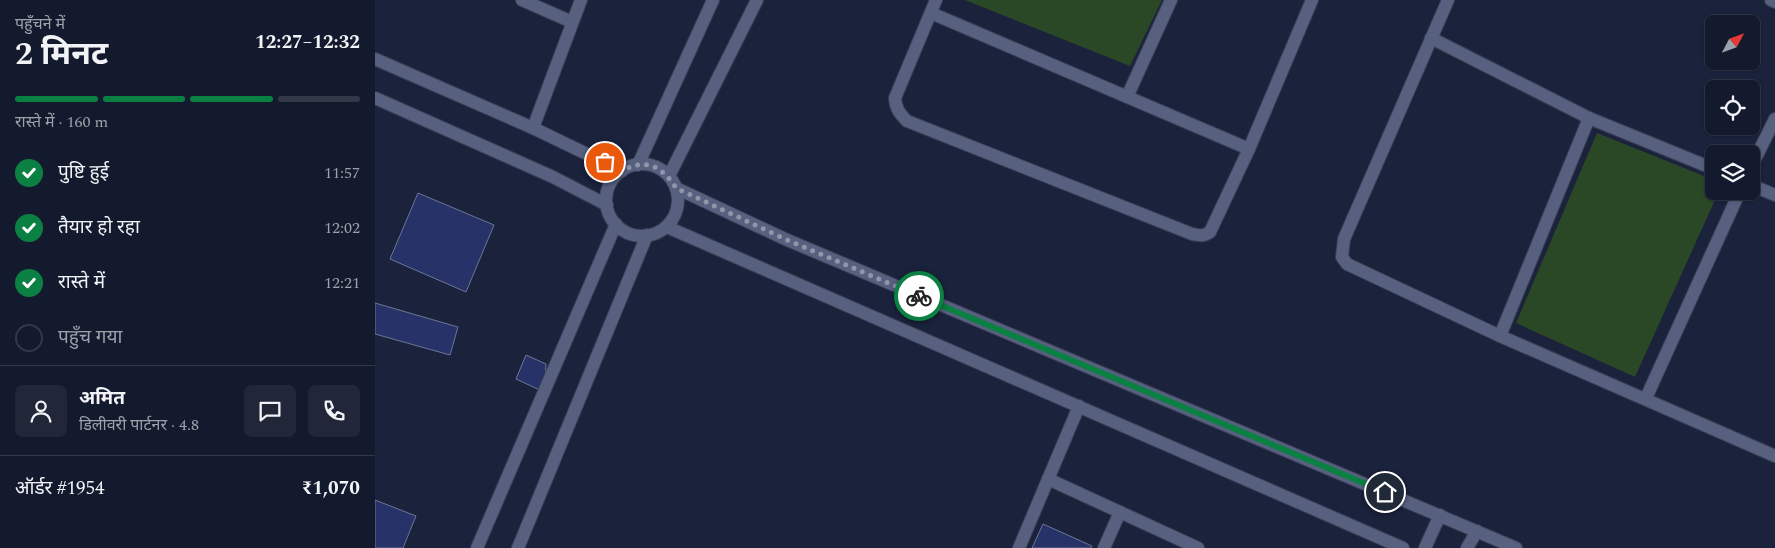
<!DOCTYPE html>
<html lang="hi">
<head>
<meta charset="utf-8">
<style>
	:root { --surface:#141a2d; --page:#212739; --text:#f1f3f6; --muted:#9da1aa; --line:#333849; --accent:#0b8043 }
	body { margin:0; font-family:Spectral,"Noto Sans Devanagari",serif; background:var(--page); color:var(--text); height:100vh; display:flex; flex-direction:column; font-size:19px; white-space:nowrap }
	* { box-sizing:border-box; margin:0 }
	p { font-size:16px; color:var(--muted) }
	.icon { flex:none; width:28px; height:28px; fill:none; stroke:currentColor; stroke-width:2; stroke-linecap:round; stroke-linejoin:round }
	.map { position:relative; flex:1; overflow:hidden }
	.side { display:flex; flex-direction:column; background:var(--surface); width:375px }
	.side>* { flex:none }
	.needle { width:32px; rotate:49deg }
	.buttons { position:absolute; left:1330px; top:15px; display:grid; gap:10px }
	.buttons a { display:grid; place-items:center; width:55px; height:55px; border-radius:8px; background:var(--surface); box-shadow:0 1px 4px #0004,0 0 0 1px var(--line); font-size:25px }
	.pin { position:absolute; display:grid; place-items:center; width:42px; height:42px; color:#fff; margin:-21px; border:2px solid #fff; border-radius:50%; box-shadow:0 1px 5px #0007 }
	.courier { position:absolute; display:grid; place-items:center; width:50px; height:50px; margin:-25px; border:4px solid #0b8043; border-radius:50%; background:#fff; color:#222; box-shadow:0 1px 6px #0007 }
	.head em { font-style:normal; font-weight:700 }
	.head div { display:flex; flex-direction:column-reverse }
	.head { display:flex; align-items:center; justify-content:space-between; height:85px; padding:0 15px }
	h1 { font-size:32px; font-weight:700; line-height:38px }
	.bar { display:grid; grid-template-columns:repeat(4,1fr); gap:8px 5px; align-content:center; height:60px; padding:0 15px }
	.bar i { height:6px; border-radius:4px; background:var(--line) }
	.bar .selected { background:var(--accent) }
	.bar p { grid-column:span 4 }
	.line { display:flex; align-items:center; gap:12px; padding:0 15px; border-top:1px solid var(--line) }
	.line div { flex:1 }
	.round { display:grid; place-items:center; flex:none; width:52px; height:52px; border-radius:8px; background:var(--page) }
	ol { padding:0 15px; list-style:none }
	li { display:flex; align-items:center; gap:15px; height:55px }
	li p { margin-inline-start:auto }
	li .icon { padding:5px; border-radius:50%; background:var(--accent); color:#fff; stroke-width:4 }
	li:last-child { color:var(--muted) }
	li i { width:28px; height:28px; border:2px solid var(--line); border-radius:50% }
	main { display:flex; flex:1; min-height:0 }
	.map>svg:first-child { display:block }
</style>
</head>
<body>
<main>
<section class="side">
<div class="head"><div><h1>2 मिनट</h1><p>पहुँचने में</p></div><em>12:27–12:32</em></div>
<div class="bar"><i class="selected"></i><i class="selected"></i><i class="selected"></i><i></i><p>रास्ते में · 160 m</p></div>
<ol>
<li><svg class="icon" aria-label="check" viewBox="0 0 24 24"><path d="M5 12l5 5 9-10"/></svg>पुष्टि हुई<p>11:57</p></li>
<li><svg class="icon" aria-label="check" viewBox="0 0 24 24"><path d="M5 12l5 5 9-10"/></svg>तैयार हो रहा<p>12:02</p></li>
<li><svg class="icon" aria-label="check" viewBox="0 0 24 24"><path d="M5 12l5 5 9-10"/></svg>रास्ते में<p>12:21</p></li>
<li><i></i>पहुँच गया</li>
</ol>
<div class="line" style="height:90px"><a class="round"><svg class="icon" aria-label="person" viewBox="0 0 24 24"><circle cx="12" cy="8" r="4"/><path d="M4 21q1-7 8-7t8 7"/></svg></a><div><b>अमित</b><p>डिलीवरी पार्टनर · 4.8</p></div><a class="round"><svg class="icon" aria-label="chat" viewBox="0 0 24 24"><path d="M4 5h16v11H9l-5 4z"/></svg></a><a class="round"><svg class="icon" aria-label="phone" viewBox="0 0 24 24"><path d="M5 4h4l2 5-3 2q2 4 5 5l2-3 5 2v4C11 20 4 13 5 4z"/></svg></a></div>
<div class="line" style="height:65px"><div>ऑर्डर #1954</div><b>₹1,070</b></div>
</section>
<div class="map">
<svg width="1400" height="548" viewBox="0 0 1400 548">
	<rect width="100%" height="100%" fill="#1b223c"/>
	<g fill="#2a4826">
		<polygon points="590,0 787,0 755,66"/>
		<polygon points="1222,133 1339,180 1339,191 1344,191 1260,377 1141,323"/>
	</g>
	<g fill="#273368" stroke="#6c7695">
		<polygon points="43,193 119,225 91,292 15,259"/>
		<polygon points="0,303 83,327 75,355 0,334"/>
		<polygon points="151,355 171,364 169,392 141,379"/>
		<polygon points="0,500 41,516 28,548 0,548"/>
		<polygon points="668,524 717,546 716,548 657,548"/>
	</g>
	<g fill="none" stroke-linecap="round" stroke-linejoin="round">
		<g stroke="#3a3f55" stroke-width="14">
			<g id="minor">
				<polyline points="147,0 197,22"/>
				<path d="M561,0L520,98C521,109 524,113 532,121L817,234C824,235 828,237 835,232L874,149L937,0"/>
				<polyline points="1073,0 969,239 967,257 972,264 1125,336 1400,456"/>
				<polyline points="1396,0 1400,2"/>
				<polyline points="556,13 874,149"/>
				<polyline points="1056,38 1214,118 1339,169"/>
				<polyline points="752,97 796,0"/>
				<polyline points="158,128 206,0"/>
				<polyline points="1376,167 1400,119"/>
				<polyline points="1376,185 1400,195"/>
				<polyline points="301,188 410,239 1141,548"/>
				<polyline points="292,227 1028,548"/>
				<polyline points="1125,336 1214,118"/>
				<polyline points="1271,398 1365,191"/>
				<polyline points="673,479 823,548"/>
				<polyline points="644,548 704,406"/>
				<polyline points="729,548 745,512"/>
				<polyline points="1050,548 1065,515"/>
				<polyline points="1092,548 1102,531"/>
			</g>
		</g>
		<g stroke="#3a3f55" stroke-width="14">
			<g id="tertiary">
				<polyline points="0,59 158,128 247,171"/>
				<polyline points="0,98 178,177 232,205"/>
				<circle cx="267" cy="200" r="36"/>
				<polyline points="263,165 338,0"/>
				<polyline points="294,176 382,0"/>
				<polyline points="102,548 241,224"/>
				<polyline points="143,548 272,235"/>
			</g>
		</g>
		<use href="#minor" stroke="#57617f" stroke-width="12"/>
		<use href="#tertiary" stroke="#57617f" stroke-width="12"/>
	</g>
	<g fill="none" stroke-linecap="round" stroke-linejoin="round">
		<path stroke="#8f96aa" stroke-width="5" stroke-dasharray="0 9" d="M230,162L247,171C270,157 288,167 301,188L410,239L544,296"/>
		<polyline stroke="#0b8043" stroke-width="6" points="544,296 1010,492"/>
	</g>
</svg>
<div class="buttons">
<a><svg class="needle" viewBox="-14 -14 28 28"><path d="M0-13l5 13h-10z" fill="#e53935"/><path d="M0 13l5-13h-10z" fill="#9da1aa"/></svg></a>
<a><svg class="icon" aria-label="locate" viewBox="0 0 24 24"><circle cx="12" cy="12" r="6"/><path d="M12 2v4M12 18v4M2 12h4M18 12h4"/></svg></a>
<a><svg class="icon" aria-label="layers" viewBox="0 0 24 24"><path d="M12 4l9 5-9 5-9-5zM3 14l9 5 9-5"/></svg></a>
</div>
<div class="pin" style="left:230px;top:162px;background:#ea580c"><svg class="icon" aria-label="bag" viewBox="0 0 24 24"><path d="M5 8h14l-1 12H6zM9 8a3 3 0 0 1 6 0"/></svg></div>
<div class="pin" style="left:1010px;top:492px;background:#1f2937"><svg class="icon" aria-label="home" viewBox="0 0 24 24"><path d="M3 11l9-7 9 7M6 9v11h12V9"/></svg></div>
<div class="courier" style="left:544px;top:296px"><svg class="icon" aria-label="bike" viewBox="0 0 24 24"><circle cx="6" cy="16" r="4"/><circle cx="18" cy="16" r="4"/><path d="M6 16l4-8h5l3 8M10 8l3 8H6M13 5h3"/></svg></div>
</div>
</main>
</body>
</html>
